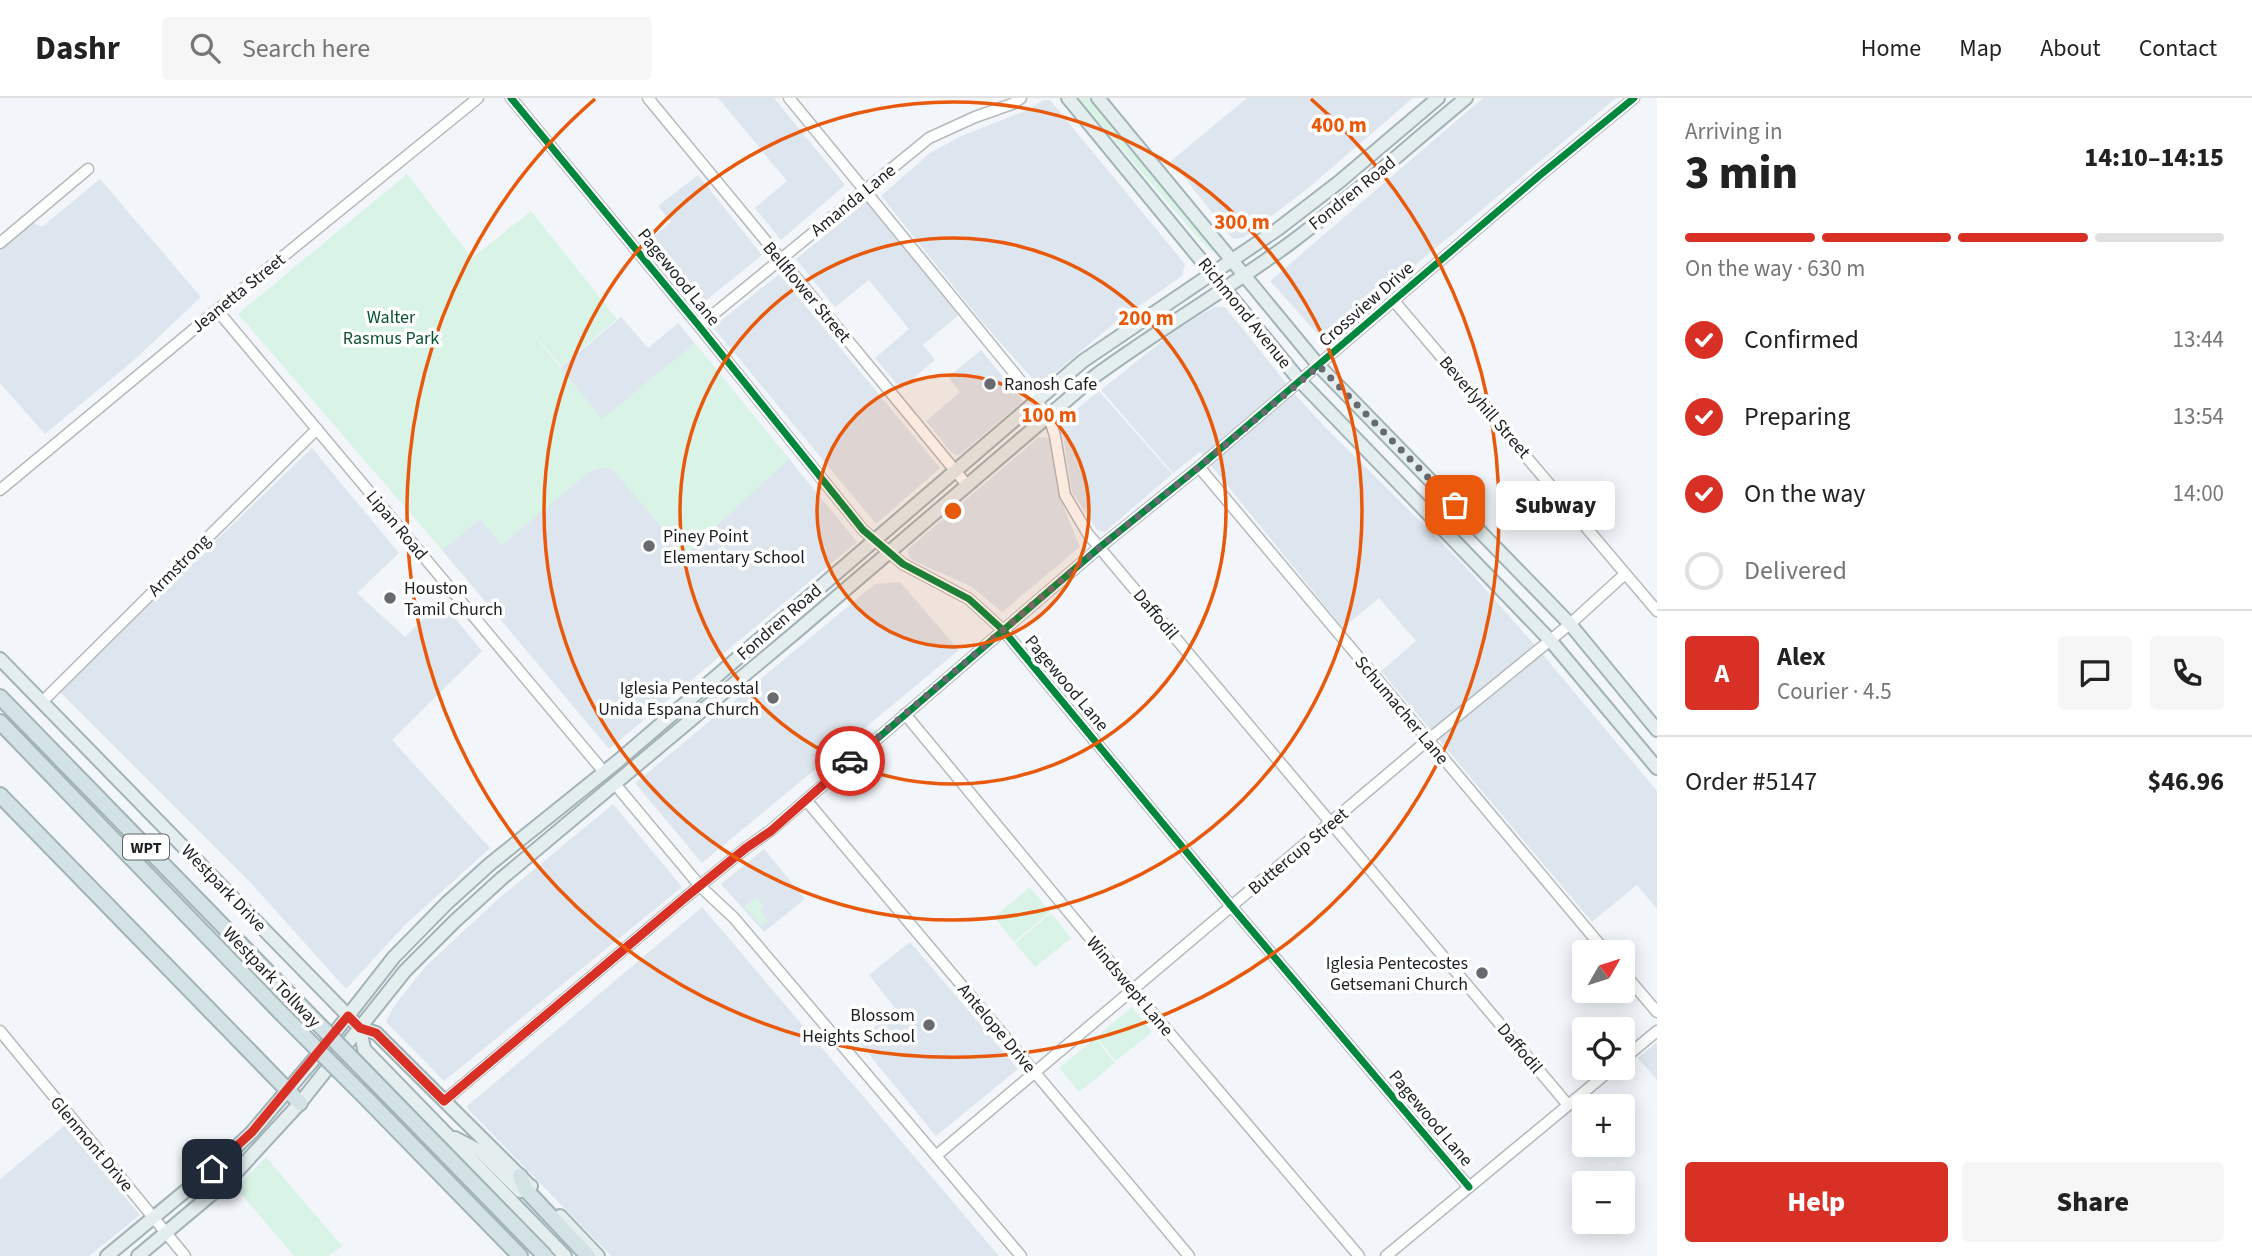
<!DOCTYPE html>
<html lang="en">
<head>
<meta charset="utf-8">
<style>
	:root { --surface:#fff; --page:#f6f6f6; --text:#222; --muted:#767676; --line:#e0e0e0; --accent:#d93025 }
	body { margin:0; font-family:"Source Sans 3",sans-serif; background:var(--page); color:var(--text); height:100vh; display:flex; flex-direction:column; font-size:26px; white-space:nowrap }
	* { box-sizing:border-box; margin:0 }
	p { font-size:23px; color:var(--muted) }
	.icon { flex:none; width:38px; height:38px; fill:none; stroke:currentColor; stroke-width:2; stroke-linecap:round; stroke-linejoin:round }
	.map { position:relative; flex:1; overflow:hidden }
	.details { display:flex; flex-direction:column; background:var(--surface); width:595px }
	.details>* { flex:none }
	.needle { width:46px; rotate:51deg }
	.tools { position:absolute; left:1572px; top:842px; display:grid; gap:14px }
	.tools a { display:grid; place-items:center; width:63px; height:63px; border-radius:7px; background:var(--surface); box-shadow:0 4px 18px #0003; font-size:35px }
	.pin { position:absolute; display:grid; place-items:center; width:60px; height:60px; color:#fff; margin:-30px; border-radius:14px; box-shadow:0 4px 10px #0006 }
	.courier { position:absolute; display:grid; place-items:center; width:70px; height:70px; margin:-35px; border:5px solid #d93025; border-radius:50%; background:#fff; color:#222; box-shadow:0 2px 9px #0007 }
	.bubble { position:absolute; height:49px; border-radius:7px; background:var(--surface); box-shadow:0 4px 18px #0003; font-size:23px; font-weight:800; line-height:49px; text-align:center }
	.overview em { font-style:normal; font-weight:800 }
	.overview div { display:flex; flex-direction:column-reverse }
	.overview { display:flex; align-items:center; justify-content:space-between; height:119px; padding:0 28px }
	h1 { font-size:46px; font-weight:800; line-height:52px }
	.bar { display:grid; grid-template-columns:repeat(4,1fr); gap:10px 7px; align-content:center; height:84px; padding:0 28px }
	.bar i { height:9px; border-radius:5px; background:var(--line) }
	.bar .current { background:var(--accent) }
	.bar p { grid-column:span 4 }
	.line { display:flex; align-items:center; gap:18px; padding:0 28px; border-top:2px solid var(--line) }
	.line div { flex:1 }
	.round { display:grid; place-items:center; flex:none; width:74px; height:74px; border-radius:7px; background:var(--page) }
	ol { padding:0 28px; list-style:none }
	li { display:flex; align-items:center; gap:21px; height:77px }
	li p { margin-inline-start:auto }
	li .icon { padding:7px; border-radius:50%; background:var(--accent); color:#fff; stroke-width:4 }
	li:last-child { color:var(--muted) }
	li i { width:38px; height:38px; border:4px solid var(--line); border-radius:50% }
	.action { display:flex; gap:14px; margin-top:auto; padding:14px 28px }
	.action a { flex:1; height:80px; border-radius:7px; background:var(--accent); color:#fff; font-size:28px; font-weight:800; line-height:80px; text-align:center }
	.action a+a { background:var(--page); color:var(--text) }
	header { display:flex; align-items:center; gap:42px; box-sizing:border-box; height:98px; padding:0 35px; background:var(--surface); border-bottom:2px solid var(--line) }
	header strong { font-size:33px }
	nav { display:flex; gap:38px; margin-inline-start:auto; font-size:24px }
	.search { width:490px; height:63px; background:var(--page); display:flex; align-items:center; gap:18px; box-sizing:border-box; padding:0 24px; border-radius:7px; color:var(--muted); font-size:26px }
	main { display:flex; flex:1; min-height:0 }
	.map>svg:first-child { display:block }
</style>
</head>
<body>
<header>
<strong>Dashr</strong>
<div class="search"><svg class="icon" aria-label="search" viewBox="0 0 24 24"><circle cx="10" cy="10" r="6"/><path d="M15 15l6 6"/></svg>Search here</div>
<nav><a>Home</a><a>Map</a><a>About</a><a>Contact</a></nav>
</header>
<main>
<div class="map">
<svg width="1657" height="1158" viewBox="0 0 1657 1158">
	<rect width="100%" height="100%" fill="#f2f6fa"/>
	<g fill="#dde6ee">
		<polygon points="718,0 774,0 845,87 781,142 755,110 787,83"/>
		<polygon points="1247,0 1413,0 1307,91 1243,140 1233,141 1171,63"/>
		<polygon points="1483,0 1616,0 1324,243 1270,183"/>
		<polygon points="1044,2 1050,2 1185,166 1182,178 1116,224 1039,288 982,224 881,98 930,55 961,38 1025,13"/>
		<polygon points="698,77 762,157 698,209 646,145 671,124 658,108"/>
		<polygon points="100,81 201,199 133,263 45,336 0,285 0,152 32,124 42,129"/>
		<polygon points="867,103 960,216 923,247 935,262 901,291 875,260 909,231 869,182 835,209 796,161"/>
		<polygon points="779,176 940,370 876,426 713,229"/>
		<polygon points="1214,209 1225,209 1294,295 1323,327 1463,466 1533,545 1657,693 1657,811 1637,787 1592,824 1381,573 1416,543 1379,500 1343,530 1200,354 1173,375 1101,292 1176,232"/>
		<polygon points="621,219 648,250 678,225 857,444 609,651 442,452 602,322 560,270"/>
		<polygon points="981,252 1023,303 958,358 951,354 926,323 960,294 948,279"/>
		<polygon points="1099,293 1172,376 1105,434 1097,432 1072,394 1061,324"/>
		<polygon points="1039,339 1049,340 1058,395 1080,449 1002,514 972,489 910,461 907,452"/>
		<polygon points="312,350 399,455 357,495 405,539 441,503 482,553 392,642 490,750 405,827 346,891 250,784 59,593"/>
		<polygon points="900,484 959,552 702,765 635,685 875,486"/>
		<polygon points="613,706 682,789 444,983 386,924 394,908 426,868 497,802"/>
		<polygon points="764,751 805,801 764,834 721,786"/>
		<polygon points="702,809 999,1158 611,1158 466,1009"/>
		<polygon points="910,844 1018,971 936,1038 858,943 896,911 869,877"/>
		<polygon points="1657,944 1657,982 1638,960"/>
		<polygon points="65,1027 140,1117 89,1158 0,1158 0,1081"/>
	</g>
	<g fill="#daf3e7">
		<polygon points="1078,0 1093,0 1211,146 1213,154 1205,148"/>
		<polygon points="407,76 472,160 531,113 617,221 561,268 523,223 602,321 695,245 789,361 685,457 613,372 602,370 589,374 502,447 480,421 442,452 238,216"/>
		<polygon points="1030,789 1050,814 1014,844 994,819"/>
		<polygon points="756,799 764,809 760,813 768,823 761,828 745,809"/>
		<polygon points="1051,815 1071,840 1035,869 1015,845"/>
		<polygon points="1132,909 1152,934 1116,963 1096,939"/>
		<polygon points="1095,940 1115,965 1079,994 1059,970"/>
		<polygon points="266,1059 342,1148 329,1158 294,1158 236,1090"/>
	</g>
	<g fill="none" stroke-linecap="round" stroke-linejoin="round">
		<g stroke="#b6b9bc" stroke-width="13">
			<g id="minor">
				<polyline points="511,0 699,228 863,432 903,466 969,501 1004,533 1232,809 1469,1089"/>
				<polyline points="648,0 967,387"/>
				<polyline points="789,0 1015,276 1049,319 1055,338 1065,397 1088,436 1568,1007"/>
				<polyline points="0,145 88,71"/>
				<polyline points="1394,203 1657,513"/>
				<polyline points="217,212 604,674"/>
				<polyline points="699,228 929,40 975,19 1012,6 1021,0"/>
				<polyline points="1199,369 1606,854"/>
				<polyline points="0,392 217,212 478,0"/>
				<polyline points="42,604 317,331"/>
				<polyline points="905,616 1133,892 1359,1158"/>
				<polyline points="615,686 700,788 734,820 1021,1158"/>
				<polyline points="806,702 1189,1158"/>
				<polyline points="1622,873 1657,914"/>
				<polyline points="0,933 185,1158"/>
				<polyline points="1622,962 1657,933"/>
				<polyline points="444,1003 686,799 746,750 770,733 1100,449 1199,369 1539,78 1634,0"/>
				<polyline points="937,1057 1428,642 1570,526 1625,476"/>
				<polyline points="1386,1158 1613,970"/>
			</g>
		</g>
		<g stroke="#a2b3b7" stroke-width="16">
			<g id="major">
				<polyline points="1068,0 1301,284 1550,542 1657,670"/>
				<polyline points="1098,0 1319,268 1570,526 1657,632"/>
				<polyline points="0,561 360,930 376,935 527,1085"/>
				<polyline points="360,930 364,951 565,1158"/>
				<polyline points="455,1040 480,1053 520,1093 531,1088"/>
				<polyline points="560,1118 598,1158"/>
				<polyline points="107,1158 218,1066 252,1034 315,960 394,859 447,805 490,766 618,663 1083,263 1278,131 1339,84 1438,0"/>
				<path d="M138,1158L231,1080L300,1005L405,873L455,823L501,781L797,533L1095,278C1158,232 1226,192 1289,146C1351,100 1407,49 1466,0"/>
			</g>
		</g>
		<g stroke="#a2b3b7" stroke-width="18">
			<g id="highway">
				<polyline points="0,599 292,899"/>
				<polyline points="0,624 281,915"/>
				<polyline points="0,697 300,1005"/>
				<polyline points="369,1003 520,1158"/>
				<polyline points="520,1078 526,1092 588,1158"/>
			</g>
		</g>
		<use href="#minor" stroke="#fdfefe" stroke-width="10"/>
		<use href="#major" stroke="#e4eeef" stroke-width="12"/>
		<use href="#highway" stroke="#d3e2e5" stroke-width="14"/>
		<g stroke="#a2b3b7" stroke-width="18" stroke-linecap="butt">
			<g id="highway-bridge">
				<polyline points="292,899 545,1158"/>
				<polyline points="281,915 369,1003"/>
			</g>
		</g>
		<use href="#highway-bridge" stroke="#d3e2e5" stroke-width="14"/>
		<g stroke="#fff" stroke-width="11">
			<g id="cycleway">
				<polyline points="511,0 699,228 863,432 903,466 969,501 1004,533 1232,809 1469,1089"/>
				<polyline points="444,1003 686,799 746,750 770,733 1100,449 1199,369 1539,78 1634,0"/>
			</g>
		</g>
		<use href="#cycleway" stroke="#00873e" stroke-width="7"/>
	</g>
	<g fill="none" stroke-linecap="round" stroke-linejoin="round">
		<polyline stroke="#676a6e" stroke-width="7" stroke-dasharray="0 12.6" points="850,663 1100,449 1199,369 1319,268 1455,407"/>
		<polyline stroke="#d93025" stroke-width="9" points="212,1071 252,1034 348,918 360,930 376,935 444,1003 686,799 746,750 771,733 850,663"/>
	</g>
	<circle cx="953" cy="413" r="136" fill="#e8590c" fill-opacity=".12"/>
	<g fill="none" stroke="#e8590c" stroke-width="3.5">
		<circle cx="953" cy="413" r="136"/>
		<circle cx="953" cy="413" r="273"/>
		<circle cx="953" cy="413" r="409"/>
		<path d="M1311 1A546 546 0 1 1 595 1"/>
	</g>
	<g fill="#676a6e" stroke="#fff" stroke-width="2.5">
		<circle cx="990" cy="286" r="7"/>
		<circle cx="649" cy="448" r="7"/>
		<circle cx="390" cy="500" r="7"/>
		<circle cx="773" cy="600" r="7"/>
		<circle cx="1482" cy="875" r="7"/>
		<circle cx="929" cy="927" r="7"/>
	</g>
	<g text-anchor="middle" stroke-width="7" stroke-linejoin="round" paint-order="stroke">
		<rect fill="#fff" stroke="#606264" stroke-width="2" x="123" y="736.5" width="46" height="25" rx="5"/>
		<g font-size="16" font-weight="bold" fill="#1c1f22">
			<text x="146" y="755">WPT</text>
		</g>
		<g font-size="18" fill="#1c1f22" stroke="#fff">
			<text transform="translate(1352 95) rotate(-39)" y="6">Fondren Road</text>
			<text transform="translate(853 102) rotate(-39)" y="6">Amanda Lane</text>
			<text transform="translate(679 179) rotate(51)" y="6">Pagewood Lane</text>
			<text transform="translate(807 194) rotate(50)" y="6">Bellflower Street</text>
			<text transform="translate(238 195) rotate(-39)" y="6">Jeanetta Street</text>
			<text transform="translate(1366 206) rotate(-41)" y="6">Crossview Drive</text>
			<text transform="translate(1245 215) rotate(51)" y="6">Richmond Avenue</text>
			<text transform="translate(1485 309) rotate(49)" y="6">Beverlyhill Street</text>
			<text transform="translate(397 427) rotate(50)" y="6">Lipan Road</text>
			<text transform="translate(179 467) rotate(-45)" y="6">Armstrong</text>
			<text transform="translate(1156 516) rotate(50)" y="6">Daffodil</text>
			<text transform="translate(779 524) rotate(-41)" y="6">Fondren Road</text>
			<text transform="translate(1067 585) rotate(50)" y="6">Pagewood Lane</text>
			<text transform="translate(1402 612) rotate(50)" y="6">Schumacher Lane</text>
			<text transform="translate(1298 753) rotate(-40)" y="6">Buttercup Street</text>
			<text transform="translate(224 790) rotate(46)" y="6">Westpark Drive</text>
			<text transform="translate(272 879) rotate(46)" y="6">Westpark Tollway</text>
			<text transform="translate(1130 888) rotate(50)" y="6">Windswept Lane</text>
			<text transform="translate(997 930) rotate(50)" y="6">Antelope Drive</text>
			<text transform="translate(1520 950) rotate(50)" y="6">Daffodil</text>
			<text transform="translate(1431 1020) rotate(50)" y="6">Pagewood Lane</text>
			<text transform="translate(92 1046) rotate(50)" y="6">Glenmont Drive</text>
		</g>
		<g font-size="18" fill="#095233" stroke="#fff">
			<text x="391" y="225">Walter<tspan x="391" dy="21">Rasmus Park</tspan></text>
		</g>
		<g font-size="18" fill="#1c1f22" stroke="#fff" text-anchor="start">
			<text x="1004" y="292">Ranosh Cafe</text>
			<text x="663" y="444">Piney Point<tspan x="663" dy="21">Elementary School</tspan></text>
			<text x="404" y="496">Houston<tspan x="404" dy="21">Tamil Church</tspan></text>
			<text x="759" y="596" text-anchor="end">Iglesia Pentecostal<tspan x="759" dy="21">Unida Espana Church</tspan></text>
			<text x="1468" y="871" text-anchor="end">Iglesia Pentecostes<tspan x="1468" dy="21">Getsemani Church</tspan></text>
			<text x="915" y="923" text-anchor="end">Blossom<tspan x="915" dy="21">Heights School</tspan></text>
		</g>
	</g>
	<circle cx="953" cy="413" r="10" fill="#e8590c" stroke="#fff" stroke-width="3.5"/>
	<g font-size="21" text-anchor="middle" font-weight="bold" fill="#e8590c" stroke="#fff" stroke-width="7" stroke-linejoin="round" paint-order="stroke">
		<text x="1339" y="34">400 m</text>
		<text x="1242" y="131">300 m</text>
		<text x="1146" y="227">200 m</text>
		<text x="1049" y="324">100 m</text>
	</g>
</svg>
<div class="tools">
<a><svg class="needle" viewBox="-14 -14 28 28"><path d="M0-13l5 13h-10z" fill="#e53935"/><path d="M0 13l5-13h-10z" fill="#767676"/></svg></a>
<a><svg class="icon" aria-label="locate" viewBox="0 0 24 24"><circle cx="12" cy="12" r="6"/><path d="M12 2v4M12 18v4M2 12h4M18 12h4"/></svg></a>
<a>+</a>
<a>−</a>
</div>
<div class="pin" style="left:1455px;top:407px;background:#ea580c"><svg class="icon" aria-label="bag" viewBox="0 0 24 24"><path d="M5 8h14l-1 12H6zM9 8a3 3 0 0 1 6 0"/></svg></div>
<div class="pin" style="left:212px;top:1071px;background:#1f2937"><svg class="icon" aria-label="home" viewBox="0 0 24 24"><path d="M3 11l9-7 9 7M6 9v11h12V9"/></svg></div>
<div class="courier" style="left:850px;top:663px"><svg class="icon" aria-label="car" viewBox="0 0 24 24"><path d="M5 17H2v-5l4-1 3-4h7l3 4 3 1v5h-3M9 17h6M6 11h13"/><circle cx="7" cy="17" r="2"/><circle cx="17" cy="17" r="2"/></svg></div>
<div class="bubble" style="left:1496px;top:383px;width:119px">Subway</div>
</div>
<section class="details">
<div class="overview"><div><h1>3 min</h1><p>Arriving in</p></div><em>14:10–14:15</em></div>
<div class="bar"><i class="current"></i><i class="current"></i><i class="current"></i><i></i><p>On the way · 630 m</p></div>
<ol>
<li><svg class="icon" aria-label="check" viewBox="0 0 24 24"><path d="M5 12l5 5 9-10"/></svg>Confirmed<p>13:44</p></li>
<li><svg class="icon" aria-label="check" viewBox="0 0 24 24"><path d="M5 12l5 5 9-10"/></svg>Preparing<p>13:54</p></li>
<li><svg class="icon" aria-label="check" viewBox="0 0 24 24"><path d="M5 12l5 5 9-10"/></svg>On the way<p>14:00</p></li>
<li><i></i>Delivered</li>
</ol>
<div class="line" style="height:126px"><b class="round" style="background:var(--accent);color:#fff">A</b><div><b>Alex</b><p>Courier · 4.5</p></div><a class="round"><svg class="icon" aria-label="chat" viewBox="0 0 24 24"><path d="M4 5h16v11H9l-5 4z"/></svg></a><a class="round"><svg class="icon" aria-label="phone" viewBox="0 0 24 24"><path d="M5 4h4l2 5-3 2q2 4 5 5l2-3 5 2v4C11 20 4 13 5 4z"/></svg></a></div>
<div class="line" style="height:91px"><div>Order #5147</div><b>$46.96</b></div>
<div class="action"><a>Help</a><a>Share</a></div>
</section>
</main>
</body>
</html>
